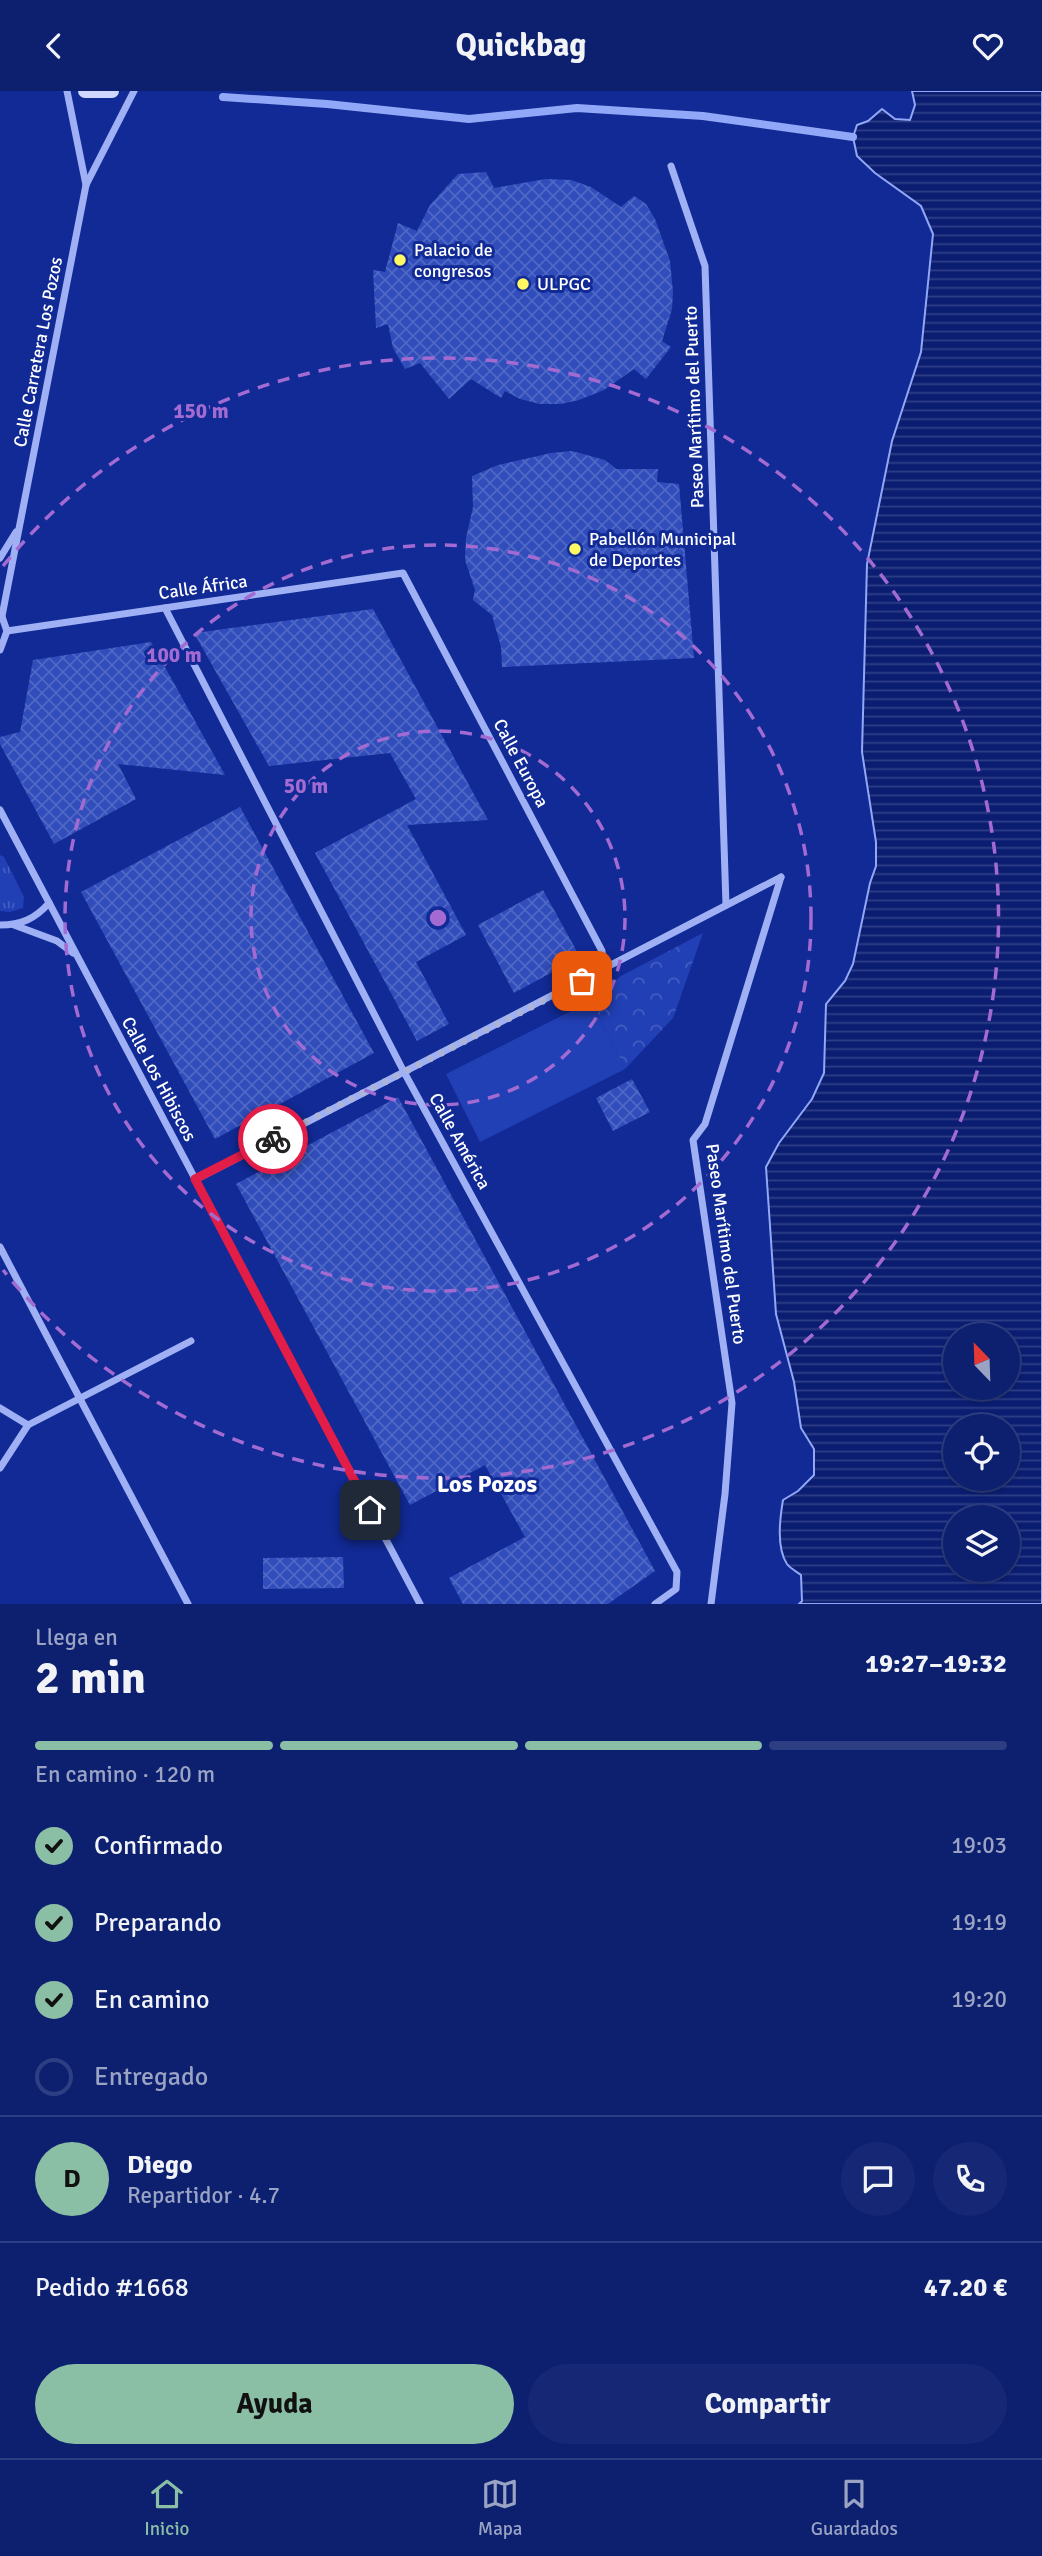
<!DOCTYPE html>
<html lang="es">
<head>
<meta charset="utf-8">
<style>
	:root { --surface:#0d2070; --page:#162875; --text:#f1f3f6; --muted:#9aa3c3; --line:#2d3e83; --accent:#8abfa5 }
	body { margin:0; font-family:Signika,sans-serif; background:var(--page); color:var(--text); height:100vh; display:flex; flex-direction:column; font-size:26px; white-space:nowrap }
	* { box-sizing:border-box; margin:0 }
	p { font-size:23px; color:var(--muted) }
	.icon { flex:none; width:38px; height:38px; fill:none; stroke:currentColor; stroke-width:2; stroke-linecap:round; stroke-linejoin:round }
	.map { position:relative; height:1513px; overflow:hidden }
	.details { display:flex; flex-direction:column; background:var(--surface); flex:1 }
	.details>* { flex:none }
	.needle { width:46px; rotate:337deg }
	.buttons { position:absolute; left:943px; top:1232px; display:grid; gap:14px }
	.buttons a { display:grid; place-items:center; width:77px; height:77px; border-radius:50%; background:var(--surface); box-shadow:0 2px 5px #0004,0 0 0 2px var(--line); font-size:35px }
	.pin { position:absolute; display:grid; place-items:center; width:60px; height:60px; color:#fff; margin:-30px; border-radius:14px; box-shadow:0 4px 10px #0006 }
	.courier { position:absolute; display:grid; place-items:center; width:70px; height:70px; margin:-35px; border:5px solid #e11d48; border-radius:50%; background:#fff; color:#222; box-shadow:0 2px 9px #0007 }
	.summary em { font-style:normal; font-weight:700 }
	.summary div { display:flex; flex-direction:column-reverse }
	.summary { display:flex; align-items:center; justify-content:space-between; height:119px; padding:0 35px }
	h1 { font-size:46px; font-weight:700; line-height:52px }
	.bar { display:grid; grid-template-columns:repeat(4,1fr); gap:10px 7px; align-content:center; height:84px; padding:0 35px }
	.bar i { height:9px; border-radius:5px; background:var(--line) }
	.bar .active { background:var(--accent) }
	.bar p { grid-column:span 4 }
	.line { display:flex; align-items:center; gap:18px; padding:0 35px; border-top:2px solid var(--line) }
	.line div { flex:1 }
	.round { display:grid; place-items:center; flex:none; width:74px; height:74px; border-radius:37px; background:var(--page) }
	ol { padding:0 35px; list-style:none }
	li { display:flex; align-items:center; gap:21px; height:77px }
	li p { margin-inline-start:auto }
	li .icon { padding:7px; border-radius:50%; background:var(--accent); color:#111; stroke-width:4 }
	li:last-child { color:var(--muted) }
	li i { width:38px; height:38px; border:4px solid var(--line); border-radius:50% }
	.button { display:flex; gap:14px; margin-top:auto; padding:14px 35px }
	.button a { flex:1; height:80px; border-radius:42px; background:var(--accent); color:#111; font-size:28px; font-weight:700; line-height:80px; text-align:center }
	.button a+a { background:var(--page); color:var(--text) }
	header { display:flex; justify-content:space-between; align-items:center; height:91px; padding:0 35px; background:var(--surface); font-size:32px; font-weight:700 }
	.tab-bar { display:flex; justify-content:space-around; align-items:center; height:98px; border-top:2px solid var(--line); background:var(--surface); font-size:19px; color:var(--muted) }
	.tab-bar a { display:grid; justify-items:center; gap:4px }
	.tab-bar .active { color:var(--accent) }
	.map>svg:first-child { display:block }
</style>
</head>
<body>
<header><svg class="icon" aria-label="back" viewBox="0 0 24 24"><path d="M15 5l-7 7 7 7"/></svg>Quickbag<svg class="icon" aria-label="heart" viewBox="0 0 24 24"><path d="M12 20l-8-8c-3-5 5-10 8-4 3-6 11-1 8 4z"/></svg></header>
<div class="map">
<svg width="1042" height="1513" viewBox="0 0 1042 1513">
	<defs>
		<pattern id="grass-tufts" width="24" height="20" patternUnits="userSpaceOnUse" patternTransform="scale(1.75)"><rect width="24" height="20" fill="#2240b5"/><path d="M3 7l-1-3M5 7V3M7 7l1-3M15 17l-1-3M17 17v-4M19 17l1-3" fill="none" stroke="#435dc0"/></pattern>
		<pattern id="park-crowns" width="20" height="18" patternUnits="userSpaceOnUse" patternTransform="scale(1.75)"><rect width="20" height="18" fill="#2240b5"/><path d="M2 6a3 3 0 1 1 6 0M12 15a3 3 0 1 1 6 0" fill="none" stroke="#435dc0"/></pattern>
		<pattern id="water-rules" width="6" height="5" patternUnits="userSpaceOnUse" patternTransform="scale(1.75)"><rect width="6" height="5" fill="#0a1d71"/><path d="M0 2.5h6" fill="none" stroke="#2f3f86"/></pattern>
		<pattern id="building-cross-hatch" width="8" height="8" patternUnits="userSpaceOnUse" patternTransform="scale(1.75)"><rect width="8" height="8" fill="#304dbb"/><path d="M0 0l8 8M0 8l8-8" fill="none" stroke="#4f68c5"/></pattern>
	</defs>
	<rect width="100%" height="100%" fill="#112a95"/>
	<polygon fill="url(#grass-tufts)" points="0,764 4,766 24,806 23,817 10,821 0,820"/>
	<polygon fill="url(#park-crowns)" points="703,842 673,927 625,978 591,910 621,885"/>
	<polygon fill="#2240b5" points="591,910 625,978 480,1051 446,983"/>
	<path fill="url(#water-rules)" stroke="#91a7f7" stroke-width="2" fill-rule="evenodd" d="M912,0H1042V1513H799L802,1510L801,1484C797,1481 790,1477 787,1473C776,1456 780,1427 783,1409L798,1400L814,1384V1358L801,1337L794,1291L776,1223L766,1076L779,1052L812,1008L824,982L826,913L845,890L853,873L870,792L876,775V751L862,661L867,473L892,350L921,261L933,143L921,115L875,82L857,65L853,46L857,34L868,30L882,18L895,28L910,29L915,14ZM956,1244H1008V1297H956ZM956,1335H1008V1388H956ZM956,1426H1008V1479H956Z"/>
	<g fill="none" stroke-linecap="round" stroke-linejoin="round">
		<polyline stroke="#91a7f7" stroke-width="8" points="223,6 327,13 469,28 577,17 703,25 853,46"/>
	</g>
	<g fill="url(#building-cross-hatch)">
		<polygon points="486,81 494,97 546,88 571,89 591,96 621,116 634,105 646,113 655,128 670,170 673,201 672,218 662,250 671,256 646,288 634,278 604,299 579,309 561,313 540,313 520,308 505,300 501,307 471,288 449,308 420,272 405,278 393,257 388,233 376,237 373,179 385,181 398,132 417,140 430,114 458,83"/>
		<polygon points="572,360 605,369 616,378 658,378 657,391 679,393 694,567 502,576 501,556 492,524 473,509 475,499 465,469 466,447 473,416 472,385 498,374 551,362"/>
		<polygon points="373,518 488,729 407,734 466,844 416,871 449,933 417,950 315,762 416,708 390,662 269,675 194,542"/>
		<polygon points="151,551 225,684 118,673 136,708 54,753 0,653 0,646 20,641 33,569"/>
		<polygon points="240,716 374,962 215,1048 81,801"/>
		<polygon points="543,799 580,866 514,902 478,834"/>
		<polygon points="632,988 650,1021 613,1040 596,1007"/>
		<polygon points="398,1006 655,1480 608,1513 463,1513 449,1487 525,1446 485,1374 410,1414 236,1093"/>
		<polygon points="343,1466 344,1497 263,1498 263,1467"/>
	</g>
	<g fill="none" stroke-linecap="round" stroke-linejoin="round">
		<g stroke="#9fb1f4" stroke-width="7">
			<polyline points="67,0 86,94"/>
			<polyline points="671,75 705,175 726,814"/>
			<polyline points="0,467 16,441"/>
			<polyline points="165,517 404,981 677,1481 676,1498 655,1513"/>
			<polyline points="2,525 86,94 134,0"/>
			<polyline points="7,540 403,482 602,860 604,879"/>
			<polyline points="0,559 7,540 1,523"/>
			<polyline points="0,719 420,1513"/>
			<path d="M0,834C21,834 35,828 49,812"/>
			<polyline points="14,834 57,850 73,862"/>
			<polyline points="195,1089 781,786"/>
			<polyline points="0,1156 188,1513"/>
			<polyline points="0,1317 28,1334"/>
			<polyline points="0,1377 28,1334 191,1250"/>
			<polyline points="711,1513 725,1403 732,1312 693,1049 705,1033 781,786"/>
		</g>
		<polyline stroke="#cfd7fd" stroke-width="14" points="85,0 112,0"/>
	</g>
	<g fill="none" stroke-linecap="round" stroke-linejoin="round">
		<polyline stroke="#acb4da" stroke-width="7" stroke-dasharray="0 12.6" points="273,1048 582,890"/>
		<polyline stroke="#e11d48" stroke-width="9" points="273,1048 195,1088 370,1419"/>
	</g>
	<g fill="none" stroke="#a36bd2" stroke-width="3.5" stroke-dasharray="12 9">
		<circle cx="438" cy="827" r="187"/>
		<circle cx="438" cy="827" r="373"/>
		<path d="M3 475A560 560 0 1 1 3 1179"/>
	</g>
	<g fill="#fff862" stroke="#112a95" stroke-width="2.5">
		<circle cx="400" cy="169" r="7"/>
		<circle cx="523" cy="193" r="7"/>
		<circle cx="575" cy="458" r="7"/>
	</g>
	<g text-anchor="middle" stroke-width="6" stroke-linejoin="round" paint-order="stroke">
		<g font-size="18" fill="#fff" stroke="#112a95" text-anchor="start">
			<text x="414" y="165">Palacio de<tspan x="414" dy="21">congresos</tspan></text>
			<text x="537" y="199">ULPGC</text>
			<text x="589" y="454">Pabellón Municipal<tspan x="589" dy="21">de Deportes</tspan></text>
		</g>
		<g font-size="18" fill="#fff" stroke="#112a95">
			<text transform="translate(38 261) rotate(-79)" y="6">Calle Carretera Los Pozos</text>
			<text transform="translate(694 316) rotate(-92)" y="6">Paseo Marítimo del Puerto</text>
			<text transform="translate(203 496) rotate(-8)" y="6">Calle África</text>
			<text transform="translate(521 672) rotate(62)" y="6">Calle Europa</text>
			<text transform="translate(159 988) rotate(62)" y="6">Calle Los Hibiscos</text>
			<text transform="translate(460 1050) rotate(61)" y="6">Calle América</text>
			<text transform="translate(726 1153) rotate(82)" y="6">Paseo Marítimo del Puerto</text>
		</g>
		<g font-size="24" font-weight="bold" fill="#fff" stroke="#112a95">
			<text x="487" y="1401">Los Pozos</text>
		</g>
	</g>
	<circle cx="438" cy="827" r="10" fill="#a36bd2" stroke="#112a95" stroke-width="3.5"/>
	<g font-size="21" text-anchor="middle" font-weight="bold" fill="#a36bd2" stroke="#112a95" stroke-width="6" stroke-linejoin="round" paint-order="stroke">
		<text x="201" y="327">150 m</text>
		<text x="174" y="571">100 m</text>
		<text x="306" y="702">50 m</text>
	</g>
</svg>
<div class="buttons">
<a><svg class="needle" viewBox="-14 -14 28 28"><path d="M0-13l5 13h-10z" fill="#e53935"/><path d="M0 13l5-13h-10z" fill="#9aa3c3"/></svg></a>
<a><svg class="icon" aria-label="locate" viewBox="0 0 24 24"><circle cx="12" cy="12" r="6"/><path d="M12 2v4M12 18v4M2 12h4M18 12h4"/></svg></a>
<a><svg class="icon" aria-label="layers" viewBox="0 0 24 24"><path d="M12 4l9 5-9 5-9-5zM3 14l9 5 9-5"/></svg></a>
</div>
<div class="pin" style="left:582px;top:890px;background:#ea580c"><svg class="icon" aria-label="bag" viewBox="0 0 24 24"><path d="M5 8h14l-1 12H6zM9 8a3 3 0 0 1 6 0"/></svg></div>
<div class="pin" style="left:370px;top:1419px;background:#1f2937"><svg class="icon" aria-label="home" viewBox="0 0 24 24"><path d="M3 11l9-7 9 7M6 9v11h12V9"/></svg></div>
<div class="courier" style="left:273px;top:1048px"><svg class="icon" aria-label="bike" viewBox="0 0 24 24"><circle cx="6" cy="16" r="4"/><circle cx="18" cy="16" r="4"/><path d="M6 16l4-8h5l3 8M10 8l3 8H6M13 5h3"/></svg></div>
</div>
<section class="details">
<div class="summary"><div><h1>2 min</h1><p>Llega en</p></div><em>19:27–19:32</em></div>
<div class="bar"><i class="active"></i><i class="active"></i><i class="active"></i><i></i><p>En camino · 120 m</p></div>
<ol>
<li><svg class="icon" aria-label="check" viewBox="0 0 24 24"><path d="M5 12l5 5 9-10"/></svg>Confirmado<p>19:03</p></li>
<li><svg class="icon" aria-label="check" viewBox="0 0 24 24"><path d="M5 12l5 5 9-10"/></svg>Preparando<p>19:19</p></li>
<li><svg class="icon" aria-label="check" viewBox="0 0 24 24"><path d="M5 12l5 5 9-10"/></svg>En camino<p>19:20</p></li>
<li><i></i>Entregado</li>
</ol>
<div class="line" style="height:126px"><b class="round" style="background:var(--accent);color:#111">D</b><div><b>Diego</b><p>Repartidor · 4.7</p></div><a class="round"><svg class="icon" aria-label="chat" viewBox="0 0 24 24"><path d="M4 5h16v11H9l-5 4z"/></svg></a><a class="round"><svg class="icon" aria-label="phone" viewBox="0 0 24 24"><path d="M5 4h4l2 5-3 2q2 4 5 5l2-3 5 2v4C11 20 4 13 5 4z"/></svg></a></div>
<div class="line" style="height:91px"><div>Pedido #1668</div><b>47.20 €</b></div>
<div class="button"><a>Ayuda</a><a>Compartir</a></div>
</section>
<nav class="tab-bar">
<a class="active"><svg class="icon" aria-label="home" viewBox="0 0 24 24"><path d="M3 11l9-7 9 7M6 9v11h12V9"/></svg>Inicio</a>
<a><svg class="icon" aria-label="map" viewBox="0 0 24 24"><path d="M3 6l6-2 6 2 6-2v14l-6 2-6-2-6 2zM9 4v14M15 6v14"/></svg>Mapa</a>
<a><svg class="icon" aria-label="saved" viewBox="0 0 24 24"><path d="M7 4h10v16l-5-4-5 4z"/></svg>Guardados</a>
</nav>
</body>
</html>
